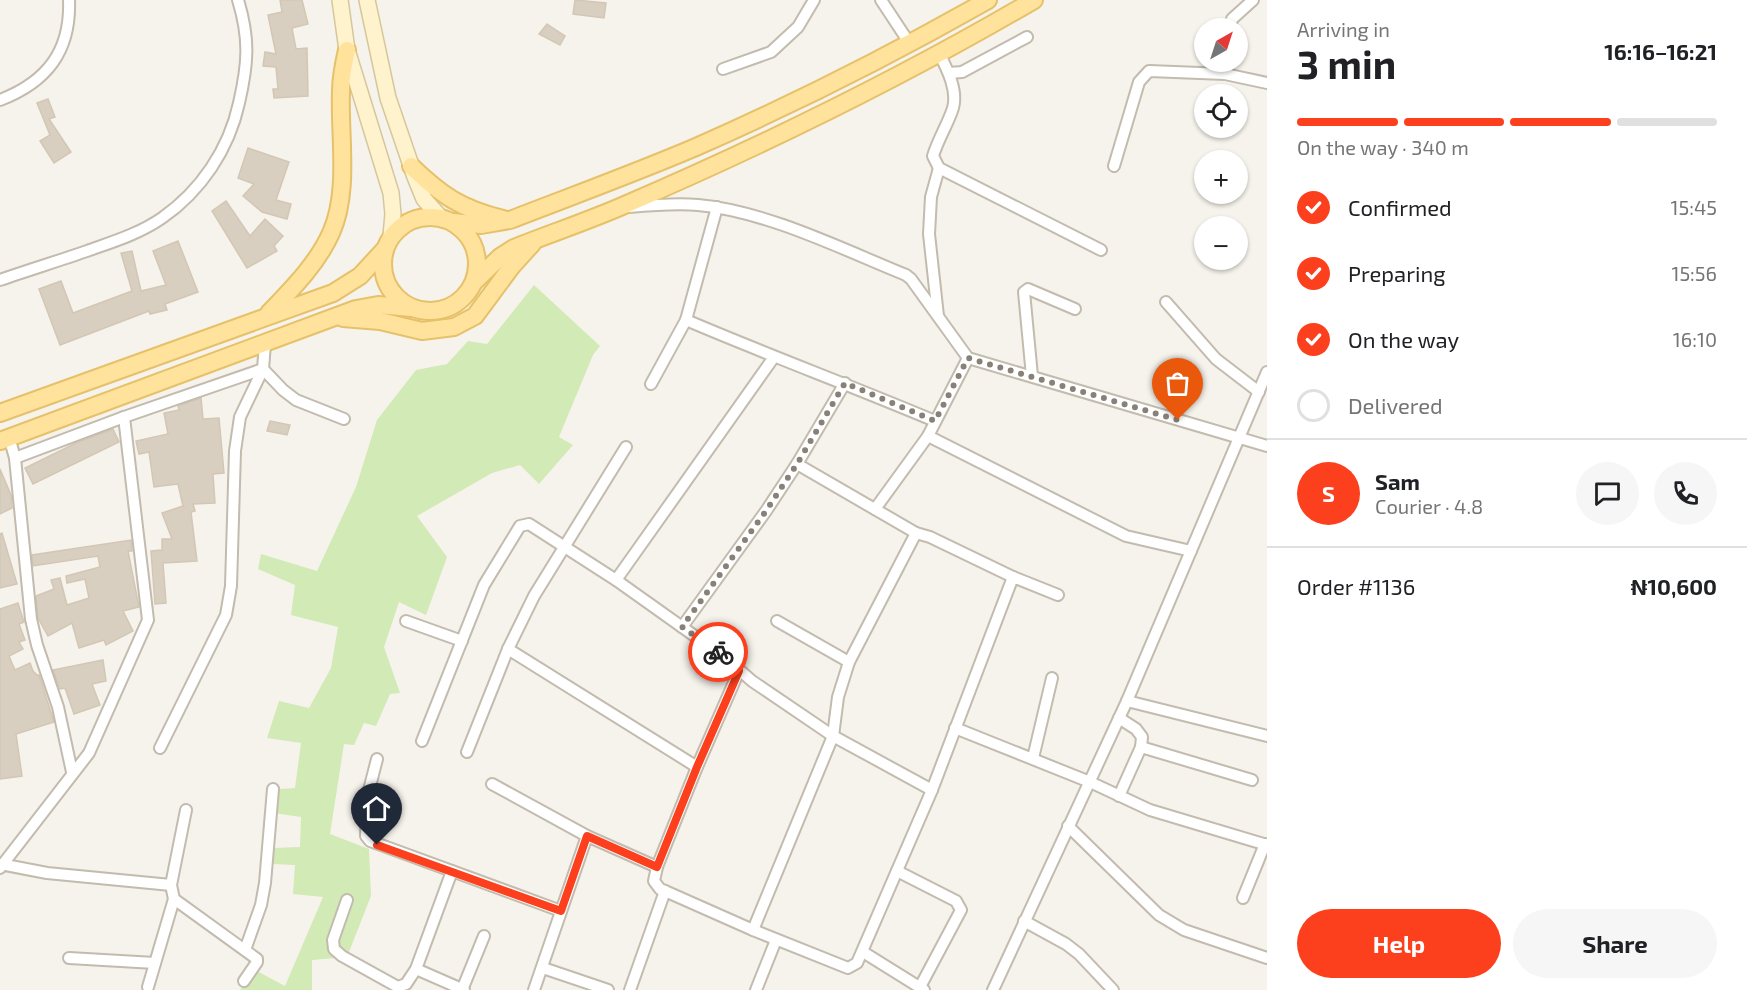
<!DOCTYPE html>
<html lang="en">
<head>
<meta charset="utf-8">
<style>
	:root { --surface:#fff; --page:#f6f6f6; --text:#202124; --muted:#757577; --line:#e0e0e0; --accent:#fc3f1d }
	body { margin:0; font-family:"Exo 2",sans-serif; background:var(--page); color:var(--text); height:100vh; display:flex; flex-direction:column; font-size:22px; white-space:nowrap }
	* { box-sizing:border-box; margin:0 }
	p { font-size:20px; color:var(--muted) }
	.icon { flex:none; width:33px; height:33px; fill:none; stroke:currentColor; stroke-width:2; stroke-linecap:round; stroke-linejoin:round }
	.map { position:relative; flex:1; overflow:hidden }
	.details { display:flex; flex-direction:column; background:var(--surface); width:480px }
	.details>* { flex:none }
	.needle { width:39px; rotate:39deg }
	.tools { position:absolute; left:1194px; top:18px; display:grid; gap:12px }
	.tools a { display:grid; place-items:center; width:54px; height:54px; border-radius:50%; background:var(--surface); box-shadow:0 2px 4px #0004; font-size:30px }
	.pin { position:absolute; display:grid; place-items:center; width:51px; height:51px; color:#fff; margin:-62px -26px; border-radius:50% 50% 50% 0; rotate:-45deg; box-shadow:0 0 6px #0007 }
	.pin .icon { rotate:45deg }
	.courier { position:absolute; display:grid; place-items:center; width:60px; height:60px; margin:-30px; border:4px solid #fc3f1d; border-radius:50%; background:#fff; color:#222; box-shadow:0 2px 8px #0007 }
	.head em { font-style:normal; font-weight:700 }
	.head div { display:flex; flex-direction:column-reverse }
	.head { display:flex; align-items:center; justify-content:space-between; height:102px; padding:0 30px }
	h1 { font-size:39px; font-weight:700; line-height:45px }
	.bar { display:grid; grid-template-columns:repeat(4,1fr); gap:9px 6px; align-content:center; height:72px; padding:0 30px }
	.bar i { height:8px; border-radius:4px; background:var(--line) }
	.bar .active { background:var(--accent) }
	.bar p { grid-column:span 4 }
	.line { display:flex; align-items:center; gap:15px; padding:0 30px; border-top:2px solid var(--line) }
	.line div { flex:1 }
	.round { display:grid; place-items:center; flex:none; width:63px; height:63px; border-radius:32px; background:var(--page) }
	ol { padding:0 30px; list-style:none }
	li { display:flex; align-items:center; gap:18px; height:66px }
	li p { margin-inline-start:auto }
	li .icon { padding:6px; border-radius:50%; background:var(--accent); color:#fff; stroke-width:4 }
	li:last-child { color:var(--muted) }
	li i { width:33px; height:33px; border:3px solid var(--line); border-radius:50% }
	.cta { display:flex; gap:12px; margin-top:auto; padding:12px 30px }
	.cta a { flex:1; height:69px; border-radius:36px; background:var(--accent); color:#fff; font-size:24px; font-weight:700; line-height:69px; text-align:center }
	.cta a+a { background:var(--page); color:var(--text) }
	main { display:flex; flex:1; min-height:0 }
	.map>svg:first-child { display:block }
</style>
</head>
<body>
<main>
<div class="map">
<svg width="1267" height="990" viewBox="0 0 1267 990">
	<rect width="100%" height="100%" fill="#f6f3ec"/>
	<polygon fill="#d2eab5" points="534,285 600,346 593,355 559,437 573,445 539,484 520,465 492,473 417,516 447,557 426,615 399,602 384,647 400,693 390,694 376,726 364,723 354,745 344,744 330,834 369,849 371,896 347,957 312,960 312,990 240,990 255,970 285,986 323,897 293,894 295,865 272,864 273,848 300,847 301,817 274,813 279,789 295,788 301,743 267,738 279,701 309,708 331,668 338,627 291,615 295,585 258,569 261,554 317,571 356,487 377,420 416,370 447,364 468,341 487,344"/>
	<g fill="#d8cfc1" stroke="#d3c7b4" stroke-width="1.5">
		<polygon points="280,0 302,0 308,24 292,28 296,49 307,48 308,96 274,98 273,89 278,89 276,67 263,66 265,52 276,54 268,15 282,12"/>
		<polygon points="575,0 606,3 604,18 573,14"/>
		<polygon points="547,24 565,36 560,45 539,34"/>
		<polygon points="48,99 55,117 49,119 71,152 54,163 40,141 50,135 37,103"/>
		<polygon points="248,148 289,162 276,200 291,204 287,219 262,212 243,196 254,184 238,178"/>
		<polygon points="226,201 250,236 265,219 283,236 274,246 277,251 247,268 212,211"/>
		<polygon points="178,241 198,292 165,304 167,310 150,314 149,311 60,345 39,289 61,281 73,313 132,291 121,253 132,251 141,291 166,285 153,251"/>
		<polygon points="201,398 203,419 219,418 224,473 213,474 215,503 193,504 195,511 191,512 197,561 163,563 166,603 155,604 151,551 162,550 162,539 172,539 162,513 183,506 178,484 154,487 149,452 139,454 136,441 168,434 164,413 179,410 178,406"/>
		<polygon points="270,421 290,425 287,435 267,431"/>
		<polygon points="113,429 119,442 33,484 25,468 78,442"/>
		<polygon points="0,469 11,495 12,508 0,514"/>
		<polygon points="2,533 17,584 0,588 0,534"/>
		<polygon points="131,540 132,551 128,551 139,607 123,611 133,631 106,645 104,640 79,648 72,623 48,636 38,618 36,596 54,589 51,580 60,578 67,605 89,598 85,579 67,583 66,576 100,567 98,556 33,566 32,555"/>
		<polygon points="18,603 24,622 19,624 25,640 19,642 23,649 9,656 15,670 30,663 33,671 37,675 39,675 54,722 16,734 22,776 0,779 0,609"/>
		<polygon points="103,660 106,681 92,684 100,705 74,714 65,688 60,689 53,670"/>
	</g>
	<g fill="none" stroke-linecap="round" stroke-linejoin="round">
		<g stroke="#c2bbae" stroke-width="14">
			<g id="minor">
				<polyline points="881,0 910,44"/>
				<polyline points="1230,28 1232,19 1253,0"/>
				<path d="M939,53C947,69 958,90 953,108C948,124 938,139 933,156L939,168L1101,250"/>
				<polyline points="723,69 771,52 798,27 814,0"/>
				<polyline points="949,73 962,72 1027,37"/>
				<polyline points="1225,74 1226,62"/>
				<path d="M0,100C47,82 71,51 69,0"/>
				<polyline points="1114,166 1139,82 1149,71 1225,74 1267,83"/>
				<path d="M629,207C652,205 675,203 698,205C766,211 842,249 906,275L911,279L968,358L1267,446"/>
				<path d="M0,280C29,270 58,261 87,251C112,242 139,234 162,218C201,191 229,149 239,103C248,64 250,39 238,0"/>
				<polyline points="1166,302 1216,359 1259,392"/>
				<polyline points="938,316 929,234 931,197 939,168"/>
				<path d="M686,320C768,355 852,386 935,421"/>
				<polyline points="1032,376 1024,292 1028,289 1075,309"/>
				<polyline points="651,384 686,320 717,207"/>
				<polyline points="928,436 1126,536 1191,551"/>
				<polyline points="9,437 15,458 31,619 37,645 58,707 72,772"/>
				<polyline points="15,458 124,417 263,369 283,390 296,400 344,419"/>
				<polyline points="797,464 916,533 930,537 1013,577 1058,595"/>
				<polyline points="875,509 928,436 968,358"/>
				<polyline points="616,580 774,357"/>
				<polyline points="406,621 462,641"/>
				<polyline points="777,621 849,662"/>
				<polyline points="682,627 766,511 797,464 845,383"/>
				<polyline points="508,649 697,767"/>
				<polyline points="1127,701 1267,736"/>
				<polyline points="955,728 1090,782 1150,810 1267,845"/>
				<polyline points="422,741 484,585 520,526 529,524 616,580 727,659 752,681 833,736 932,790"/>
				<polyline points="1141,747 1252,780"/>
				<polyline points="160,748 226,615 231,586 235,451 240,417 263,369 265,344"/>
				<polyline points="467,752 508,649 534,596 626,447"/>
				<polyline points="1033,758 1052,678"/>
				<polyline points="377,759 367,798 366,836 370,841 561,911"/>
				<polyline points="492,784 587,836 657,867"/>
				<polyline points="1119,796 1141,747 1142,737 1136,729 1119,718"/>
				<polyline points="186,810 171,885 174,899 257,959 257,962 244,981"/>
				<polyline points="1068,826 1159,915 1184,930 1267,958"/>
				<polyline points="0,864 47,873 171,885"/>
				<polyline points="0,868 89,753 148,620 124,417"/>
				<polyline points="897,871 956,901 961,910 920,987"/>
				<polyline points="665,891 753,930 848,968 857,963 932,790 1013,577"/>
				<polyline points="1243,898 1265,844"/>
				<polyline points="347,900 333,940 334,949 342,956 398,987 406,984 416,969 452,871"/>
				<polyline points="1024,921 1066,944 1079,954 1113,990"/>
				<polyline points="753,930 833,736 838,697 849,662 916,533"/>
				<polyline points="245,950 261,905 265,883 273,789"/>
				<polyline points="863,952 924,990"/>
				<polyline points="69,958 155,963"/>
				<polyline points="543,968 608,990"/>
				<polyline points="416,969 464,990"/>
				<polyline points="148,987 174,899"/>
				<polyline points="462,990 484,936"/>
				<polyline points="534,990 587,836"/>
				<polyline points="630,990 665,891 660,889 654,881 657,867 697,767 739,671"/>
				<polyline points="756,990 776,940"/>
				<polyline points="993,990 1127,701 1267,372"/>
			</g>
		</g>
		<g stroke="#d6c79b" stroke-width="18">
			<g id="secondary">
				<polyline points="340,0 347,50 391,193 393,214 391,236"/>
				<polyline points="367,0 388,98 415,177 424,199 440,217"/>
			</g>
		</g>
		<g stroke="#e6c16a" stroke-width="20">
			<g id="primary">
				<path d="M411,166C441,195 461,209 503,219"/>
				<circle cx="430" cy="264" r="47"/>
				<path d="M453,222L481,225L510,220C572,196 635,173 696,147C796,103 893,54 988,0"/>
				<path d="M474,282L500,257L514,248C549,234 585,222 620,207C762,146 901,78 1034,0"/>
				<path d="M269,313C292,289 317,264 331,233C350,191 339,135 341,91C341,77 344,63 347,50"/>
				<polyline points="343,318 380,321 422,331 454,327 475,316 512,266 532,244"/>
				<polyline points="0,413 333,293 360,276 384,250"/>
				<polyline points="0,441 356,309 378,305 412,308"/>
			</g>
		</g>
		<use href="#minor" stroke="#fff" stroke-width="10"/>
		<use href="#secondary" stroke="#fff3cd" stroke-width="15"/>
		<use href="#primary" stroke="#ffe39c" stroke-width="16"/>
	</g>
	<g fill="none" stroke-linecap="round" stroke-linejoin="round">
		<polyline stroke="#878178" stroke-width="6" stroke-dasharray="0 10.8" points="718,652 682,627 766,511 797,464 845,383 935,421 968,358 1178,420"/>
		<polyline stroke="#fc3f1d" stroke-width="8" points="377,845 561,911 587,836 657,867 697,767 739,671 718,652"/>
	</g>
</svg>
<div class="tools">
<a><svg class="needle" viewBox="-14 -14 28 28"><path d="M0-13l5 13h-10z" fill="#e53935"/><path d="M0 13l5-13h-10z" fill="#757577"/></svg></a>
<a><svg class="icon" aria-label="locate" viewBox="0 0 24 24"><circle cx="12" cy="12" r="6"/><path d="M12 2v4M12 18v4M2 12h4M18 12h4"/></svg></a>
<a>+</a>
<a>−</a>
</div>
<div class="pin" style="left:1178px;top:420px;background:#ea580c"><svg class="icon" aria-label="bag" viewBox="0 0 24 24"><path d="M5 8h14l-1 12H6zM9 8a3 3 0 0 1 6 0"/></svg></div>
<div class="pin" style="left:377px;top:845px;background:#1f2937"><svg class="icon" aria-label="home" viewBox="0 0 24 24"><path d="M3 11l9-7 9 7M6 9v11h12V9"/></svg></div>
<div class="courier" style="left:718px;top:652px"><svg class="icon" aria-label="bike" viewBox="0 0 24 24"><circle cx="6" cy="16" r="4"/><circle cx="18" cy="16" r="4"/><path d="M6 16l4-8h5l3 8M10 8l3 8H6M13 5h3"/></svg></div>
</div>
<section class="details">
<div class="head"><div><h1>3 min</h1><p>Arriving in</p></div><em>16:16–16:21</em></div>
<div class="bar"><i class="active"></i><i class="active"></i><i class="active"></i><i></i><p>On the way · 340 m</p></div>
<ol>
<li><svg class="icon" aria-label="check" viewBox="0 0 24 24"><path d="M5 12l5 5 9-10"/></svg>Confirmed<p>15:45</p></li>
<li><svg class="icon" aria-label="check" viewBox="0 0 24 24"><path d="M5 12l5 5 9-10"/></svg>Preparing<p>15:56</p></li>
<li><svg class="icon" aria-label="check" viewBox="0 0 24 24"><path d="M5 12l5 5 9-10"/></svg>On the way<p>16:10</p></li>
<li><i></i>Delivered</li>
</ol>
<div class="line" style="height:108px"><b class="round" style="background:var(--accent);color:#fff">S</b><div><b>Sam</b><p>Courier · 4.8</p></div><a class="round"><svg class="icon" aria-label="chat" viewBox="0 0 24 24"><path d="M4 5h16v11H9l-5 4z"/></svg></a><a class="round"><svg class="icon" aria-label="phone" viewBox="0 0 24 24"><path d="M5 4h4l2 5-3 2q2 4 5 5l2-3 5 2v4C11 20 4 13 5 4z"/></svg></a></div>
<div class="line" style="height:78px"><div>Order #1136</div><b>₦10,600</b></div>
<div class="cta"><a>Help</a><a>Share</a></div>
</section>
</main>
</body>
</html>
